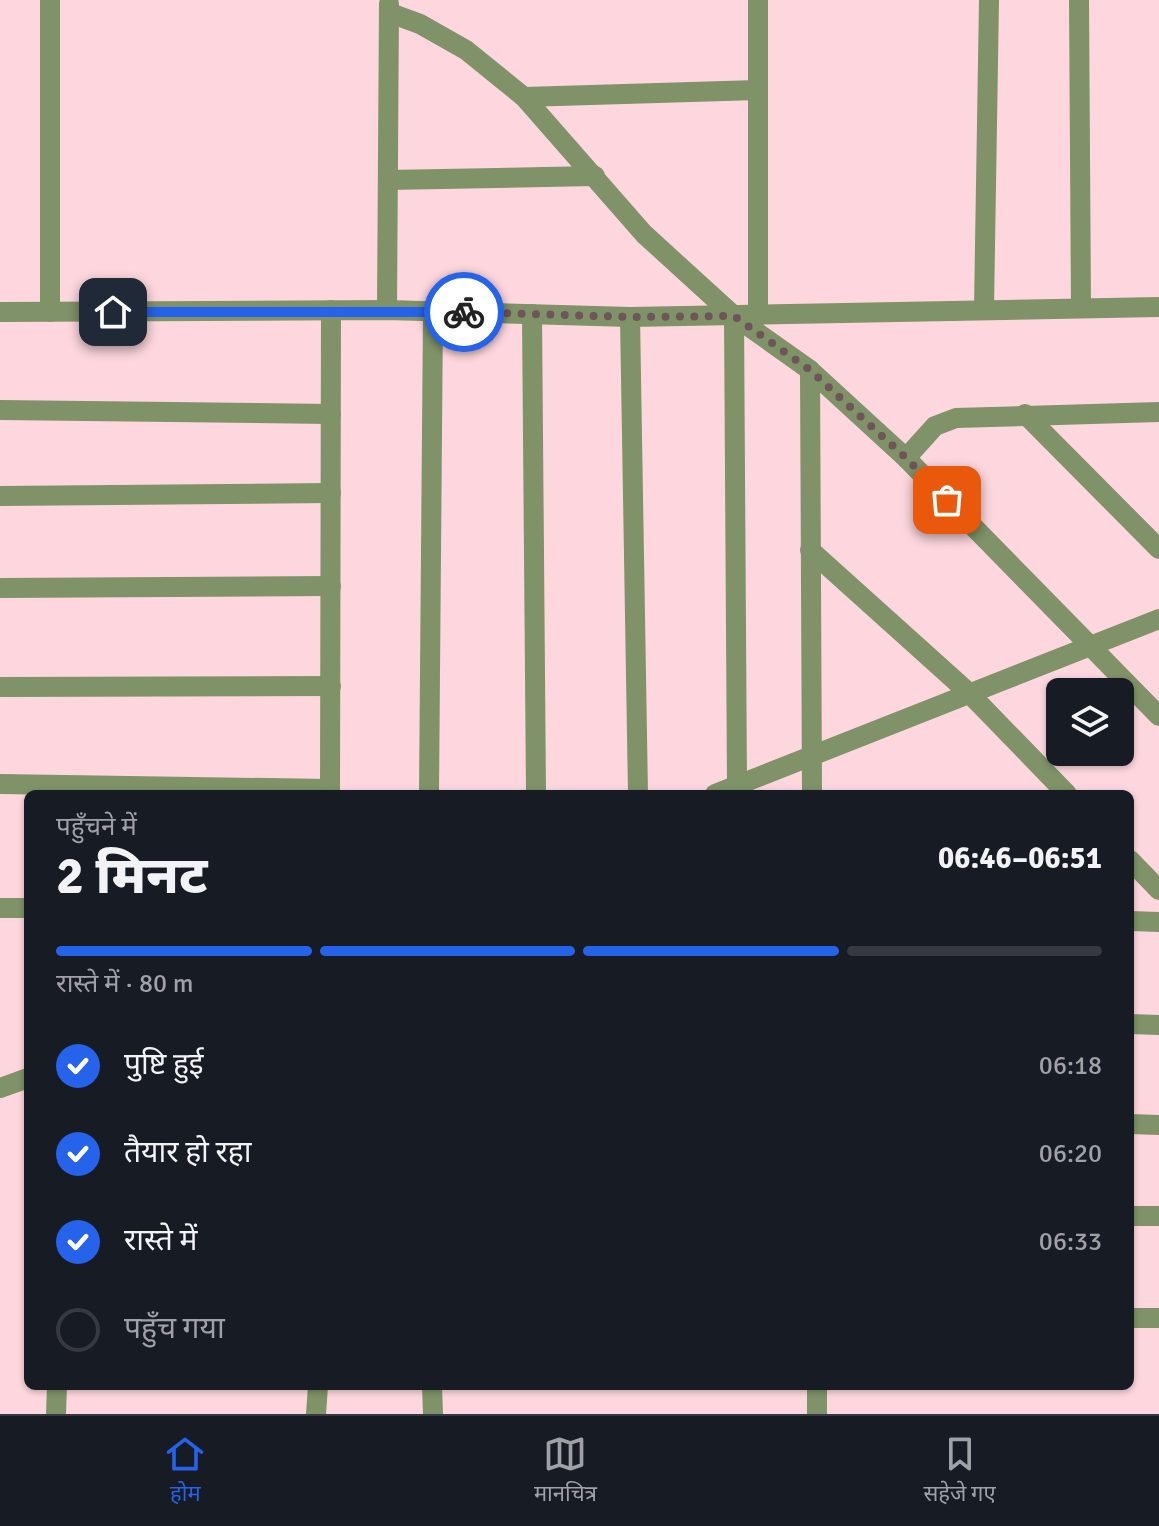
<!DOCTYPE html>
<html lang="hi">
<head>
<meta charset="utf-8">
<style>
	:root { --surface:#171b24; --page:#242831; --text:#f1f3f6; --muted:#9ea1a6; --line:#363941; --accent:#2563eb }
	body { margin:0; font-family:Signika,"Noto Sans Devanagari",sans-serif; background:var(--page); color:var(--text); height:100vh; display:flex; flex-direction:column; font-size:30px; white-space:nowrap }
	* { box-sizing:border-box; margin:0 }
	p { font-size:26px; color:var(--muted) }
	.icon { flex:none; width:44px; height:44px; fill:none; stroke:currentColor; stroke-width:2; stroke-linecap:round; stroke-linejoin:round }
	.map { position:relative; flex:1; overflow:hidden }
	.drawer { position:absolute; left:24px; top:790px; width:1110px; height:600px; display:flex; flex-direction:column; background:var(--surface); border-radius:12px; box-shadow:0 2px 6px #0004 }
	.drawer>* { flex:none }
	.fabs { position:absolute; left:1046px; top:678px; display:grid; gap:16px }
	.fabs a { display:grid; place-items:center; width:88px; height:88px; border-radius:12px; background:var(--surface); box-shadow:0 2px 6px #0004; font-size:40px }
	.pin { position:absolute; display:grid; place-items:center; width:68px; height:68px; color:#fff; margin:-34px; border-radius:16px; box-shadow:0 4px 12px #0006 }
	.courier { position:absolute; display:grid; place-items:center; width:80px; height:80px; margin:-40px; border:6px solid #2563eb; border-radius:50%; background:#fff; color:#222; box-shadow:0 2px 10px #0007 }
	.headline em { font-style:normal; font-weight:800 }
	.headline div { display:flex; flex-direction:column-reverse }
	.headline { display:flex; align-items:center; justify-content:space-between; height:136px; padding:0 32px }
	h1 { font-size:52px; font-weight:800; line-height:60px }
	.bar { display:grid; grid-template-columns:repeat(4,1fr); gap:12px 8px; align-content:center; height:96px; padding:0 32px }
	.bar i { height:10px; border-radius:6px; background:var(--line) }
	.bar .on { background:var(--accent) }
	.bar p { grid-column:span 4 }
	ol { padding:0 32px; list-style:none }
	li { display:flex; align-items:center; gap:24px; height:88px }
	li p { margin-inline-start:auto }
	li .icon { padding:8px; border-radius:50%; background:var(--accent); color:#fff; stroke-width:4 }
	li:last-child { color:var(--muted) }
	li i { width:44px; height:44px; border:4px solid var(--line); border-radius:50% }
	.menu { display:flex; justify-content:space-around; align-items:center; height:112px; border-top:2px solid var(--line); background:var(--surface); font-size:22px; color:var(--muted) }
	.menu a { display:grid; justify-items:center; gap:4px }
	.menu .on { color:var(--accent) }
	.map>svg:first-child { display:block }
</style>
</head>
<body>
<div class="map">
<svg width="1159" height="1414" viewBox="0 0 1159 1414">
	<rect width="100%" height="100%" fill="#fdd7dd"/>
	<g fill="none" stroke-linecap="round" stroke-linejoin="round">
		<g stroke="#7f9268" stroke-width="20">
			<polyline points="50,0 50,312"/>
			<polyline points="758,0 758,316"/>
			<polyline points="1079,0 1081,308"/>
			<polyline points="390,13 420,24 466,50 524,97 644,234 734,316 810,370 906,458 1159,716"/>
			<polyline points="524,97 758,90"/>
			<polyline points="388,180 595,176"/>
			<polyline points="984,308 989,0"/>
			<polyline points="387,310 389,4"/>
			<polyline points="0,312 387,310 630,317 1159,307"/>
			<polyline points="532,314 536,794"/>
			<polyline points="734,316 737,785"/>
			<polyline points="630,317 638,794"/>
			<polyline points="810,370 812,794"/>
			<polyline points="0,410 331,414"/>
			<polyline points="1025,414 1159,549"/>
			<polyline points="906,458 935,426 956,418 1159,412"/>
			<polyline points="0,496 331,493"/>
			<polyline points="810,550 969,693 1067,794"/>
			<polyline points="0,588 331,586"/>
			<polyline points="0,687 331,686"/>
			<polyline points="0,784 330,789"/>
			<polyline points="330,794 331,310"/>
			<polyline points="429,794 433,312"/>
			<polyline points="715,794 1159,619"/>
			<polyline points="1130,860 1159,890"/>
			<polyline points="0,908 28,908"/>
			<polyline points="1130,921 1159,922"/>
			<polyline points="1130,1024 1159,1025"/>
			<polyline points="0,1088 28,1078"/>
			<polyline points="1130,1124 1159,1125"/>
			<polyline points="1130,1216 1159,1216"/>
			<polyline points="1130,1318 1159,1318"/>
			<polyline points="432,1386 433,1414"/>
			<polyline points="817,1386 817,1414"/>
			<polyline points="56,1414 57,1386"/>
			<polyline points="316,1414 318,1386"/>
		</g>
	</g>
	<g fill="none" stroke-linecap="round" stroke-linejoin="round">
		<polyline stroke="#6f5459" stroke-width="8" stroke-dasharray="0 14.4" points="464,312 630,317 734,316 810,370 906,458 947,500"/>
		<polyline stroke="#2563eb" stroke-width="10" points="113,312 464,312"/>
	</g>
</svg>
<div class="fabs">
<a><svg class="icon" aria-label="layers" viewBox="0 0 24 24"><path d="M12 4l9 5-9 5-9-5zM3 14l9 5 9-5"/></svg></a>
</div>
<div class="pin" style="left:947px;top:500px;background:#ea580c"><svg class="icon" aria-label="bag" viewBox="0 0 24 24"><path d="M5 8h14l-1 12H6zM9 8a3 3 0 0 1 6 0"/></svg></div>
<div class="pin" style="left:113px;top:312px;background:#1f2937"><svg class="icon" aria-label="home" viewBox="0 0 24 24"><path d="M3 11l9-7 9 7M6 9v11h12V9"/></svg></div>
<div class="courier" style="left:464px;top:312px"><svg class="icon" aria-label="bike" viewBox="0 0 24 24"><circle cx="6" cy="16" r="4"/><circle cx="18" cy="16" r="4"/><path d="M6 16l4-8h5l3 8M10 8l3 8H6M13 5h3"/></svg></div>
<section class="drawer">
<div class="headline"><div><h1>2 मिनट</h1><p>पहुँचने में</p></div><em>06:46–06:51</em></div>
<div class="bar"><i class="on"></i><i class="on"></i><i class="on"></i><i></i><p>रास्ते में · 80 m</p></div>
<ol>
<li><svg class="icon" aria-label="check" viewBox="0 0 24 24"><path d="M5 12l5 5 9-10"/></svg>पुष्टि हुई<p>06:18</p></li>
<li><svg class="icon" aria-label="check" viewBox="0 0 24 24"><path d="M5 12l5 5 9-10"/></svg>तैयार हो रहा<p>06:20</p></li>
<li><svg class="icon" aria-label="check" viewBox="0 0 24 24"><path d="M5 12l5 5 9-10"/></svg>रास्ते में<p>06:33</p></li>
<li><i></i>पहुँच गया</li>
</ol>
</section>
</div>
<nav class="menu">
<a class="on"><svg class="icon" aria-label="home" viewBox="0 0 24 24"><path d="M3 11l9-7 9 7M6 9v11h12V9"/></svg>होम</a>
<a><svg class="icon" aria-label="map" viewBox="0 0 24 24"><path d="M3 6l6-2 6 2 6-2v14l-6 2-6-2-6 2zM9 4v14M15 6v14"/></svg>मानचित्र</a>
<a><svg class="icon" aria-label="saved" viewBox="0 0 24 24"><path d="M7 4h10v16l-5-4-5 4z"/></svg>सहेजे गए</a>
</nav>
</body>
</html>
